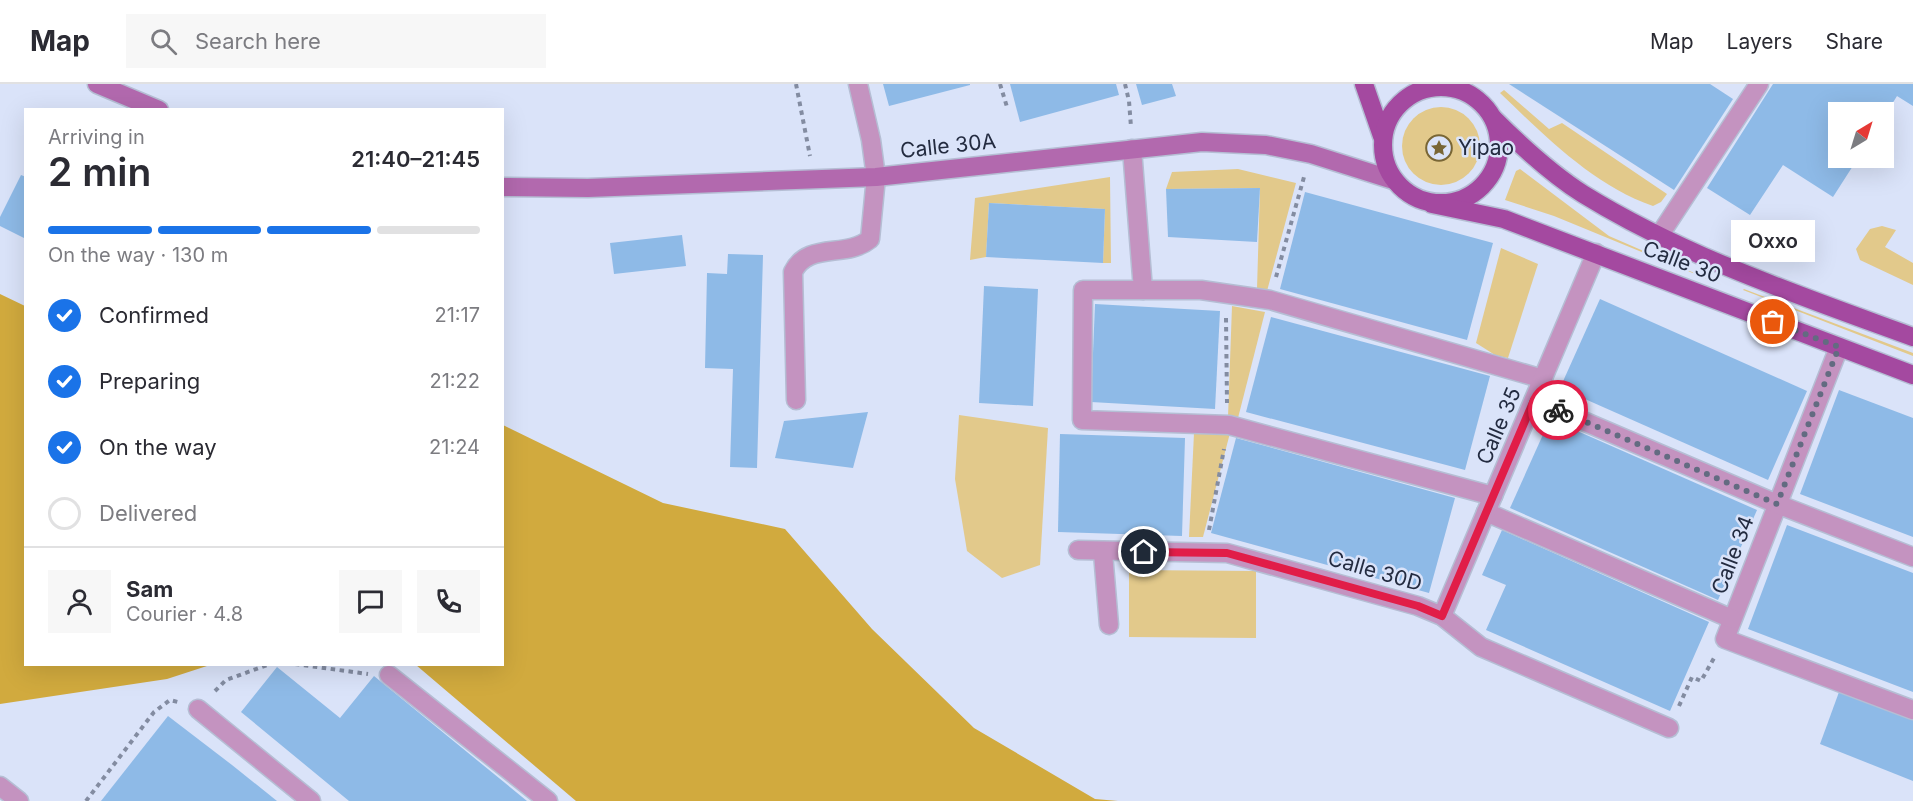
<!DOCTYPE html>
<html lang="en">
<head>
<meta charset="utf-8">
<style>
	:root { --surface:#fff; --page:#f7f7f7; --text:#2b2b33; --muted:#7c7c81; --line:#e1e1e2; --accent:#1a73e8 }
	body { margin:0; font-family:Inter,sans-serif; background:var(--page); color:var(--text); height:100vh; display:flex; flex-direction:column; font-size:22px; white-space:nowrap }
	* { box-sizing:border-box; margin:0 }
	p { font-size:20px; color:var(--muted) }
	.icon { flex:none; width:33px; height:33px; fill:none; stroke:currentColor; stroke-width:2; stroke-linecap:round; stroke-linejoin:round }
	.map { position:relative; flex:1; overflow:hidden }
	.sheet { position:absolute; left:24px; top:24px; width:480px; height:558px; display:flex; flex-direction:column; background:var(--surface); border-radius:0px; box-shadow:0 6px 24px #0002 }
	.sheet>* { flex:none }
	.needle { width:39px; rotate:38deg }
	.controls { position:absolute; left:1828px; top:18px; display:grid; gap:12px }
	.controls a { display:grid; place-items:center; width:66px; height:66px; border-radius:0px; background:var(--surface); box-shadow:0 6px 24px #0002; font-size:30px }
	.pin { position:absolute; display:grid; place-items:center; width:51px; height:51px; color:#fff; margin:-26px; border:3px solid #fff; border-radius:50%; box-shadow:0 2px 6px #0007 }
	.courier { position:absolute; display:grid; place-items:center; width:60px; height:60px; margin:-30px; border:4px solid #e11d48; border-radius:50%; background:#fff; color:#222; box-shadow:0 2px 8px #0007 }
	.bubble { position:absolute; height:42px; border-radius:0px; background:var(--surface); box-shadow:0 6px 24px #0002; font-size:20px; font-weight:600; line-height:42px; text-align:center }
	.summary em { font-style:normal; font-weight:600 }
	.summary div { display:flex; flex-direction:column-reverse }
	.summary { display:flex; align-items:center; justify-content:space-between; height:102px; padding:0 24px }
	h1 { font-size:39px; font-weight:600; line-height:45px }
	.bar { display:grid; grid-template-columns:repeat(4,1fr); gap:9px 6px; align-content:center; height:72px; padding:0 24px }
	.bar i { height:8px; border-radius:4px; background:var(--line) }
	.bar .current { background:var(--accent) }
	.bar p { grid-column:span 4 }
	.line { display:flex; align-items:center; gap:15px; padding:0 24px; border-top:2px solid var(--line) }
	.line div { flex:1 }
	.round { display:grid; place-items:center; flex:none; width:63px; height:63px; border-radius:0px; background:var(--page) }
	ol { padding:0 24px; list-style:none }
	li { display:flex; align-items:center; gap:18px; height:66px }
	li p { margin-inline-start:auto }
	li .icon { padding:6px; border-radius:50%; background:var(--accent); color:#fff; stroke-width:4 }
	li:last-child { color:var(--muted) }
	li i { width:33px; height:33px; border:3px solid var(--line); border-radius:50% }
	header { display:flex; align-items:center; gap:36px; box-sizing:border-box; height:84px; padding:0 30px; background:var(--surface); border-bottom:2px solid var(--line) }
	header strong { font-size:28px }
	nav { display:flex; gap:33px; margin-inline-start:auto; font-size:21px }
	.search { width:420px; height:54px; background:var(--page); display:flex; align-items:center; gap:15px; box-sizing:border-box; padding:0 21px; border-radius:0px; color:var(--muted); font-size:22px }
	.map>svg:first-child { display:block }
</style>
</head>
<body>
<header>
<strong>Map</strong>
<div class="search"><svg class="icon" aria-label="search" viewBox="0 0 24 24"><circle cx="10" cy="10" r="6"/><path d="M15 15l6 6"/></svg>Search here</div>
<nav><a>Map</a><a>Layers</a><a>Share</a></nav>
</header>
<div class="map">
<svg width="1913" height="717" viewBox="0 0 1913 717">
	<rect width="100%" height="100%" fill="#dae3f9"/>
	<g fill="#e2c98b">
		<path d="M1504,6L1549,45L1562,39L1667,110L1661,118L1653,122C1593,101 1545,52 1500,9Z"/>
		<circle cx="1441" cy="62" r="39"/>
		<polygon points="1238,85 1296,99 1267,207 1257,205 1260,104 1166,105 1172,88"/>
		<polygon points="1520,85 1609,152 1722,201 1554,132 1505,116 1516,87"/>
		<polygon points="1110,93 1111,179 1103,179 1105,125 989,119 986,173 970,176 975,114"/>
		<polygon points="1882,142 1896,146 1885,163 1913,179 1913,201 1860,176 1856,165 1870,145"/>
		<polygon points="1501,164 1538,180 1508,274 1495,271 1476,259"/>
		<polygon points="1744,205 1913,269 1913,272 1743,206"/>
		<polygon points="1232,222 1265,228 1238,334 1228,333"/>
		<polygon points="959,331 1048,344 1040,481 1002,494 967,467 955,395"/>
		<polygon points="1194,349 1230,349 1203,453 1189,453"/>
		<polygon points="1129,486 1256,487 1256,554 1129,553"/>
	</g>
	<g fill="#d1aa3e">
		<polygon points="0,210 25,222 26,580 210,581 167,595 0,620"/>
		<polygon points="503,341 663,419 785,445 872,545 974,644 1095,715 1118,717 576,717 416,581 502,580"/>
	</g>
	<g fill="#8ebae7">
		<polygon points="883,0 970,0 970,1 889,22"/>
		<polygon points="1010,0 1116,0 1119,11 1020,38"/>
		<polygon points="1136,0 1172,0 1176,12 1142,21"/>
		<polygon points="1509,0 1710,0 1733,15 1674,106"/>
		<polygon points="1773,0 1913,0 1913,22 1897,12 1884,33 1884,28 1839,28 1839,74 1858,74 1833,113 1783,81 1750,131 1707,104"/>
		<polygon points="21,91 26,93 26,155 0,142 0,133"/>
		<polygon points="1260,104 1257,158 1168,153 1166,105"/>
		<polygon points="1305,108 1493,159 1467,256 1280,205"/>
		<polygon points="989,119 1105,125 1103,179 986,173"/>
		<polygon points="682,151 686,182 614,190 610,159"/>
		<polygon points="728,170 763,171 757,384 730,383 733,285 705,284 707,189 727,190"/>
		<polygon points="984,202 1038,205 1033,322 979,319"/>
		<polygon points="1600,215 1807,307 1768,396 1560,304"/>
		<polygon points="1095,220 1220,227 1215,325 1091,318"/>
		<polygon points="1271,233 1490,292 1465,386 1246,328"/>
		<polygon points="1839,306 1913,334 1913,453 1800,410"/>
		<polygon points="868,328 853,384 775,374 784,337"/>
		<polygon points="1550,335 1757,426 1718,516 1510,424"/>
		<polygon points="1060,350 1185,354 1182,452 1058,448"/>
		<polygon points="1236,354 1455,414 1429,509 1211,449"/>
		<polygon points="1787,441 1913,489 1913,608 1748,545"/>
		<polygon points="1502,446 1709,538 1670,627 1486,546 1506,501 1482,491"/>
		<polygon points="277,583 340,634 374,592 527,717 349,717 241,628"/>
		<polygon points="1839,608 1913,636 1913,697 1820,660"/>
		<polygon points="168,632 232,681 277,717 101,717"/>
	</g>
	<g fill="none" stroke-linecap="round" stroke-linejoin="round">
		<g stroke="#b5bed4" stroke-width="21">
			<g id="lane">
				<path d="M796,316L793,188C808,157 846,175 870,155L876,93L871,56L858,0"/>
				<polyline points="389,591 548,717"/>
				<polyline points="198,625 311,717"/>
			</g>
		</g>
		<g stroke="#b5bed4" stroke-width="21">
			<g id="street">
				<polyline points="1132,65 1143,206"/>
				<polyline points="1659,152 1759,0"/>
				<polyline points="1839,263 1725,555 1913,626"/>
				<polyline points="1534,316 1777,420 1913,473"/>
				<polyline points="1493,412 1229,341 1082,336 1083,206 1201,206 1270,216 1543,295"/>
				<polyline points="1486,428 1732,535"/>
				<polyline points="1078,466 1227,469 1418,522 1442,532 1481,563 1669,644"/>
				<polyline points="1103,469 1109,541"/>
				<polyline points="1442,532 1596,169"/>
				<polyline points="0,702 19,717"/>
			</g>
		</g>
		<g stroke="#b5bed4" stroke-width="21">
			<g id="secondary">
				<polyline points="97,0 159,26"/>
				<polyline points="502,103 588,104 876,93 1202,58 1266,61 1311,70 1393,96"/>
			</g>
		</g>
		<g stroke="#b5bed4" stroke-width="21">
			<g id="primary">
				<polyline points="1364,0 1382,52"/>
				<circle cx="1441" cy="61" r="58"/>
				<path d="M1493,34C1520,61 1550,89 1583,110C1685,173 1801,212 1913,253"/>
				<polyline points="1432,120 1504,135 1913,291"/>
			</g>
		</g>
		<g stroke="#838ca1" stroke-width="4" stroke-dasharray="4.5 4.5" stroke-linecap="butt">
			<polyline points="796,0 810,72"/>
			<polyline points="1000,0 1007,23"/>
			<polyline points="1125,0 1129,17 1131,43"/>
			<polyline points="1276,193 1304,93"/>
			<polyline points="1226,234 1227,319"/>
			<polyline points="1209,446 1224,365"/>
			<polyline points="295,580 368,590"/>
			<polyline points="215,607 226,596 270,580"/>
			<polyline points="1679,622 1692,593 1701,597 1714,574"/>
			<polyline points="86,717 154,628 170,616 178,618"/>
		</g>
		<use href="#lane" stroke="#c493c0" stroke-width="18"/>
		<use href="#street" stroke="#c493c0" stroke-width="18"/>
		<use href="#secondary" stroke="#b269ae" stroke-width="18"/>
		<use href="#primary" stroke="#a449a0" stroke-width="18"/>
	</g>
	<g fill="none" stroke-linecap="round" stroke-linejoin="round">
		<polyline stroke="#636b81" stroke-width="6" stroke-dasharray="0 10.8" points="1558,326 1777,420 1839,263 1773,238"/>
		<polyline stroke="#e11d48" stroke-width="8" points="1144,468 1227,469 1418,522 1442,532 1534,316 1558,326"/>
	</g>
	<defs>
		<g id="sight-ring" transform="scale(1.35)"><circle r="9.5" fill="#dae3f9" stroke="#796635" stroke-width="1.5"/><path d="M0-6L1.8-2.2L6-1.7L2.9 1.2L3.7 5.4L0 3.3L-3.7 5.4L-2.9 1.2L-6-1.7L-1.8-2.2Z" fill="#796635"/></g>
	</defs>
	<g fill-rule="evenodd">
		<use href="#sight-ring" x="1439" y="64"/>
	</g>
	<g text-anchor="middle" stroke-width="5" stroke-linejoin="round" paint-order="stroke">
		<g font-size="21" fill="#232b40" stroke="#dae3f9">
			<text transform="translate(948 62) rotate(-6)" y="7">Calle 30A</text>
			<text transform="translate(1682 178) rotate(21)" y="7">Calle 30</text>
			<text transform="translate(1499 342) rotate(-67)" y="7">Calle 35</text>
			<text transform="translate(1733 471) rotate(-69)" y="7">Calle 34</text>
			<text transform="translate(1375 487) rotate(16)" y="7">Calle 30D</text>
		</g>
		<g font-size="21" fill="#232b40" stroke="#dae3f9" text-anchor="start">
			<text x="1458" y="71">Yipao</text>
		</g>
	</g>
</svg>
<div class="controls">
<a><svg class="needle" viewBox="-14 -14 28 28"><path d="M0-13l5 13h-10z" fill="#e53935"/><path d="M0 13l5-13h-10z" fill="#7c7c81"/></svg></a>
</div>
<div class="pin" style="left:1773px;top:238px;background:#ea580c"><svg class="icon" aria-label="bag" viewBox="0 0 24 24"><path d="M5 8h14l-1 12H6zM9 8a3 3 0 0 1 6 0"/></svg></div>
<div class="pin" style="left:1144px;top:468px;background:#1f2937"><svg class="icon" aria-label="home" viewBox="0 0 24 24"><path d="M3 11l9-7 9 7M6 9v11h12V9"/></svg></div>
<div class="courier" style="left:1558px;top:326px"><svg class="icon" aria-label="bike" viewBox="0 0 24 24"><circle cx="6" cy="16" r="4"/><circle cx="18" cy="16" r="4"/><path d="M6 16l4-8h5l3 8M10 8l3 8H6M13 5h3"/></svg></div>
<div class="bubble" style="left:1731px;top:136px;width:84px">Oxxo</div>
<section class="sheet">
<div class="summary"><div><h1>2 min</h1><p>Arriving in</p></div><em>21:40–21:45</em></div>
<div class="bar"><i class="current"></i><i class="current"></i><i class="current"></i><i></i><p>On the way · 130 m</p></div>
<ol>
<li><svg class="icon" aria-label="check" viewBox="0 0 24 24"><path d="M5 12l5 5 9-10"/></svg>Confirmed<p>21:17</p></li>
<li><svg class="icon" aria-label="check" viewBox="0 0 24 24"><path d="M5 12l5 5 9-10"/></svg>Preparing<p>21:22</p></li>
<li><svg class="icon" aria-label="check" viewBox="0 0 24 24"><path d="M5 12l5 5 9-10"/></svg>On the way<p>21:24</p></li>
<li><i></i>Delivered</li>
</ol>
<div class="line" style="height:108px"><a class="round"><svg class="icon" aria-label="person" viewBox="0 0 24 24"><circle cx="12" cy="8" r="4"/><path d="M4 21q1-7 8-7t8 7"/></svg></a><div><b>Sam</b><p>Courier · 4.8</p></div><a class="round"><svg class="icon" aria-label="chat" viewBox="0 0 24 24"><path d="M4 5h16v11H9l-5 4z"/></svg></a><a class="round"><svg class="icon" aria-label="phone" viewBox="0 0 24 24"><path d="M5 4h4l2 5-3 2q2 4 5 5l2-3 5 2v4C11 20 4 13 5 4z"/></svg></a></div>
</section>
</div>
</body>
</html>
